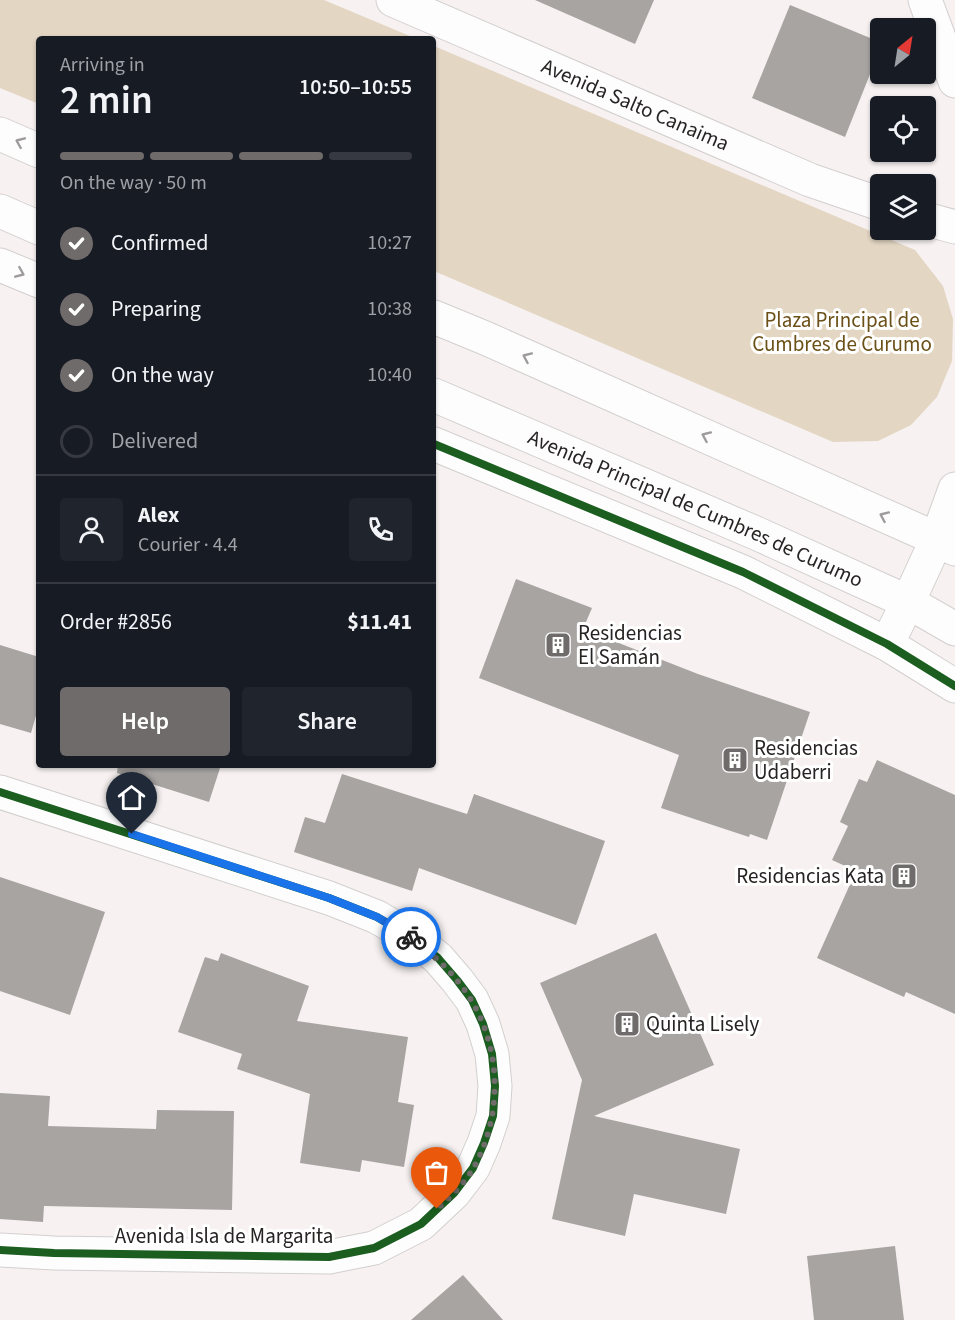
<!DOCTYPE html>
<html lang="en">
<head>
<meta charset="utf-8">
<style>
	:root { --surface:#171b24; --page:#20242c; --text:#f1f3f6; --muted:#9ea1a6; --line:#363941; --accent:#6f6b6b }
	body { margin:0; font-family:"Source Sans 3",sans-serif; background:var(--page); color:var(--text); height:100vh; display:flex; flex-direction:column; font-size:22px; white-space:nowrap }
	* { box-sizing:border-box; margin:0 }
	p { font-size:20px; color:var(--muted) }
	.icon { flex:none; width:33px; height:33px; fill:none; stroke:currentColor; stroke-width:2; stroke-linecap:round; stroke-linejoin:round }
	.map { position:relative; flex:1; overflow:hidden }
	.details { position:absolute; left:36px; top:36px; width:400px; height:732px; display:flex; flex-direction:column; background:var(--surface); border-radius:6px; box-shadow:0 2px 4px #0004 }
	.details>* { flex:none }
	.needle { width:39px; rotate:30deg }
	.buttons { position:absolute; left:870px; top:18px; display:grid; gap:12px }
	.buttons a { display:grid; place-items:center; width:66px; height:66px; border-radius:6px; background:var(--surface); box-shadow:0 2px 4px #0004; font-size:30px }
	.pin { position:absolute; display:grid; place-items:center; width:51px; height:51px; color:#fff; margin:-62px -26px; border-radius:50% 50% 50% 0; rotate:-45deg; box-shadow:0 0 6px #0007 }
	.pin .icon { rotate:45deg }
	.courier { position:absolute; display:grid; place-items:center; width:60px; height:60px; margin:-30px; border:4px solid #1a73e8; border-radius:50%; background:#fff; color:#222; box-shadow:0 2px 8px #0007 }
	.overview em { font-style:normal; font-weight:600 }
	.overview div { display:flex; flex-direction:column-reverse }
	.overview { display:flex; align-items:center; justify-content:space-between; height:102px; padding:0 24px }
	h1 { font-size:39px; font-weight:600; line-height:45px }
	.bar { display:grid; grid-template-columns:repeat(4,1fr); gap:9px 6px; align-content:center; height:72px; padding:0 24px }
	.bar i { height:8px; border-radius:4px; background:var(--line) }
	.bar .selected { background:var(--accent) }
	.bar p { grid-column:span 4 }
	.line { display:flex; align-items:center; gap:15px; padding:0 24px; border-top:2px solid var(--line) }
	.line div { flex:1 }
	.round { display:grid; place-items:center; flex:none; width:63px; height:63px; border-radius:6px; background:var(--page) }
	ol { padding:0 24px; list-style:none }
	li { display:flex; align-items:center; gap:18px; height:66px }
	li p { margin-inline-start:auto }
	li .icon { padding:6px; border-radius:50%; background:var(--accent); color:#fff; stroke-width:4 }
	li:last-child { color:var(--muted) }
	li i { width:33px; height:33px; border:3px solid var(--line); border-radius:50% }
	.button { display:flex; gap:12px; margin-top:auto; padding:12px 24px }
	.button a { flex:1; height:69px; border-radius:6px; background:var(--accent); color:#fff; font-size:24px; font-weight:600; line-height:69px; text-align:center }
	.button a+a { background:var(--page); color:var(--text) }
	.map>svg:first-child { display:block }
</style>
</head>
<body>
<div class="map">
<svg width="955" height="1320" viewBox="0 0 955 1320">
	<rect width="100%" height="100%" fill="#f7f2f1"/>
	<g fill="#e3d6c3">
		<polygon points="0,0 324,0 417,39 39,39 39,104 0,88"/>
		<polygon points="434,46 915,250 943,286 953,319 952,361 937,397 911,425 878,441 833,442 434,271"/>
	</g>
	<g fill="#a7a4a2">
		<polygon points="535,0 654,0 635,44"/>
		<polygon points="790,5 880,42 880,49 845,137 752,98"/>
		<polygon points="516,579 592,608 583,629 698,674 810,712 767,840 750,834 749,837 661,808 679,755 479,678"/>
		<polygon points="0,645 39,657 39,705 31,733 0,724"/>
		<polygon points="877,760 955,795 955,1014 906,992 904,997 817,958 856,871 832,860 848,826 840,822 859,779 867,782"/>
		<polygon points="118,765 221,765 209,802 117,773"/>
		<polygon points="342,774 467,814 474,794 605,841 576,925 419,868 412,891 294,852 305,817 325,823"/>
		<polygon points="0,877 105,912 70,1015 0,991"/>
		<polygon points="656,933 714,1065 594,1116 740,1149 726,1214 634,1194 625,1236 552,1219 582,1080 540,983"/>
		<polygon points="221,953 309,986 297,1021 408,1037 398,1102 414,1105 404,1167 362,1160 360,1172 300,1163 310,1094 237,1069 242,1054 178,1032 205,957 218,961"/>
		<polygon points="0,1093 50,1096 48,1126 156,1129 157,1110 234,1111 232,1210 44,1206 43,1222 0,1219"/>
		<polygon points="895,1246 904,1320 814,1320 807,1256"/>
		<polygon points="463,1275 503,1320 411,1320"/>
	</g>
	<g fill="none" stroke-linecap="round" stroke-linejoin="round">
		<g stroke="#d3cfcf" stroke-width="35">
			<g id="minor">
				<path id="s1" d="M393,0L810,180L880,204"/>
				<polyline points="925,0 955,81"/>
				<polyline points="0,134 39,151"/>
				<polyline points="0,211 39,228"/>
				<polyline points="926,219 955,227"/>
				<polyline points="0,265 39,281"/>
				<polyline points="434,317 485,338 937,539 955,549"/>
				<path id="s2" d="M434,395L758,534L908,602L887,644"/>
				<polyline points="434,444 743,572 887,644 955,686"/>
				<polyline points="0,792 329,898 377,917 411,937 438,958 457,980 472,1000 483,1024 492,1054 495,1086 493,1116 484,1143 473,1168 454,1193 421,1224 374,1248 329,1257 54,1253 0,1250"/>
			</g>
		</g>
		<g stroke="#d3cfcf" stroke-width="35">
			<polyline id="secondary" points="955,489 937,539 908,602 955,629"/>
		</g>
		<use href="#minor" stroke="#fefdfd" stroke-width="33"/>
		<use href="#secondary" stroke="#fefdfd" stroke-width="33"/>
		<g stroke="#fff" stroke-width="11">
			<g id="cycleway">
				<polyline points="434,444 743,572 887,644 955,686"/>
				<polyline points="0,792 329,898 377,917 411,937 438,958 457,980 472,1000 483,1024 492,1054 495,1086 493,1116 484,1143 473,1168 454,1193 421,1224 374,1248 329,1257 54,1253 0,1250"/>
			</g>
		</g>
		<use href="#cycleway" stroke="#1b5e20" stroke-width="8"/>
	</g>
	<defs><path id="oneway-chevron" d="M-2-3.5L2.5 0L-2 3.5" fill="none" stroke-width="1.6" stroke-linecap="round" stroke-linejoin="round" transform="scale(1.5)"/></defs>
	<g stroke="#9d9b9b">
		<use href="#oneway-chevron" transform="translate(20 142) rotate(-157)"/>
		<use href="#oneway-chevron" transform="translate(20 273) rotate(23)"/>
		<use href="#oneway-chevron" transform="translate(527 357) rotate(-156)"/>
		<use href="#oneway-chevron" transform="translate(706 436) rotate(-156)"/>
		<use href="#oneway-chevron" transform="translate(884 516) rotate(-156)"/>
	</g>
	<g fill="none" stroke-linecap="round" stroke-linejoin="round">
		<path stroke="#6f6b6b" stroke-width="6" stroke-dasharray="0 10.8" d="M411,937C434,955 456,975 471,1000C502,1050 502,1117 474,1167C465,1183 450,1197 437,1209"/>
		<polyline stroke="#1a73e8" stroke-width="8" points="132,834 329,898 377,917 411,937"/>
	</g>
	<defs>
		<g id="building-square" transform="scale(1.35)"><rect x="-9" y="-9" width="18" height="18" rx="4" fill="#6f6b6b" stroke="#fff"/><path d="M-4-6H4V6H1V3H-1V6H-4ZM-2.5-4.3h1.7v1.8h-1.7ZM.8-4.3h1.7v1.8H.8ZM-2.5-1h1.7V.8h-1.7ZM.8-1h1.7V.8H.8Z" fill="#fff"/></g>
	</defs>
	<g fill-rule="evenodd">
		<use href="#building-square" x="558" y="645"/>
		<use href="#building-square" x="735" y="760"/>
		<use href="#building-square" x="904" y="876"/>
		<use href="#building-square" x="627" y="1024"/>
	</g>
	<g text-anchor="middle" stroke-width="6" stroke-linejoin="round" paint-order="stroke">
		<g font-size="21" fill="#262323" stroke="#fff">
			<text dy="7" stroke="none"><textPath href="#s1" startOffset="264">Avenida Salto Canaima</textPath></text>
			<text dy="7" stroke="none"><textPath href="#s2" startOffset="285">Avenida Principal de Cumbres de Curumo</textPath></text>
			<text x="224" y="1243">Avenida Isla de Margarita</text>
		</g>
		<g font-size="21" fill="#6b5017" stroke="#fff">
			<text x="842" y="327">Plaza Principal de<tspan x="842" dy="24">Cumbres de Curumo</tspan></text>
		</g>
		<g font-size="21" fill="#262323" stroke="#fff" text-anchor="start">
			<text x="578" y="640">Residencias<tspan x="578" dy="24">El Samán</tspan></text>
			<text x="754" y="755">Residencias<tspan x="754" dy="24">Udaberri</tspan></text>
			<text x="884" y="883" text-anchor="end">Residencias Kata</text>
			<text x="646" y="1031">Quinta Lisely</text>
		</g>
	</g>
</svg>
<div class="buttons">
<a><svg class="needle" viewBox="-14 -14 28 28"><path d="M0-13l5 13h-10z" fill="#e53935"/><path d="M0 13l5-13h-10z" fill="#9ea1a6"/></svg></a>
<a><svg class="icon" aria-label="locate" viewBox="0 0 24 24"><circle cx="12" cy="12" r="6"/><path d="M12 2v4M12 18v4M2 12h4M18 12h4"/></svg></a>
<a><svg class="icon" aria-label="layers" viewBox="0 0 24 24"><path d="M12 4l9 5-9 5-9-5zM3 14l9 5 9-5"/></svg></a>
</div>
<div class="pin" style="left:437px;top:1209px;background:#ea580c"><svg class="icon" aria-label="bag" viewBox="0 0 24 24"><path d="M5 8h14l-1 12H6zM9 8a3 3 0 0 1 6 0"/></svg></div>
<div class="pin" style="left:132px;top:834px;background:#1f2937"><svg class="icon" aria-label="home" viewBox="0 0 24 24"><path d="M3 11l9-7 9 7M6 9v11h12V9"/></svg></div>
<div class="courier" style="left:411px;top:937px"><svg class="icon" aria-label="bike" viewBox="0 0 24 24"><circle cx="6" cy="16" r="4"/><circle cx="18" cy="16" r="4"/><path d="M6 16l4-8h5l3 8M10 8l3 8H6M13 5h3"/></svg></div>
<section class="details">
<div class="overview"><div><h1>2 min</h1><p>Arriving in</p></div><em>10:50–10:55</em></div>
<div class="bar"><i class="selected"></i><i class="selected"></i><i class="selected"></i><i></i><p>On the way · 50 m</p></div>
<ol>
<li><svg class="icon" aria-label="check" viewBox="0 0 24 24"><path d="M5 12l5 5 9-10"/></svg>Confirmed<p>10:27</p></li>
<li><svg class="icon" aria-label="check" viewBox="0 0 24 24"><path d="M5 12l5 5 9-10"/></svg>Preparing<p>10:38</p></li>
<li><svg class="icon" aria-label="check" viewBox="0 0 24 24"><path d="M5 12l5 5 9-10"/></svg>On the way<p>10:40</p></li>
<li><i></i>Delivered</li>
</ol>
<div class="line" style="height:108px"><a class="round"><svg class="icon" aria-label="person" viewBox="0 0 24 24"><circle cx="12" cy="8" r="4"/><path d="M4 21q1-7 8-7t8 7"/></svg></a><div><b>Alex</b><p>Courier · 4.4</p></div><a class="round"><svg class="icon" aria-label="phone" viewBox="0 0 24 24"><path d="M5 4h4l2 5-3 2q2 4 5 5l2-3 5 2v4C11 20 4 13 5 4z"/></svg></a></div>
<div class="line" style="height:78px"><div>Order #2856</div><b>$11.41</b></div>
<div class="button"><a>Help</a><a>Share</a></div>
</section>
</div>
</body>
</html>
